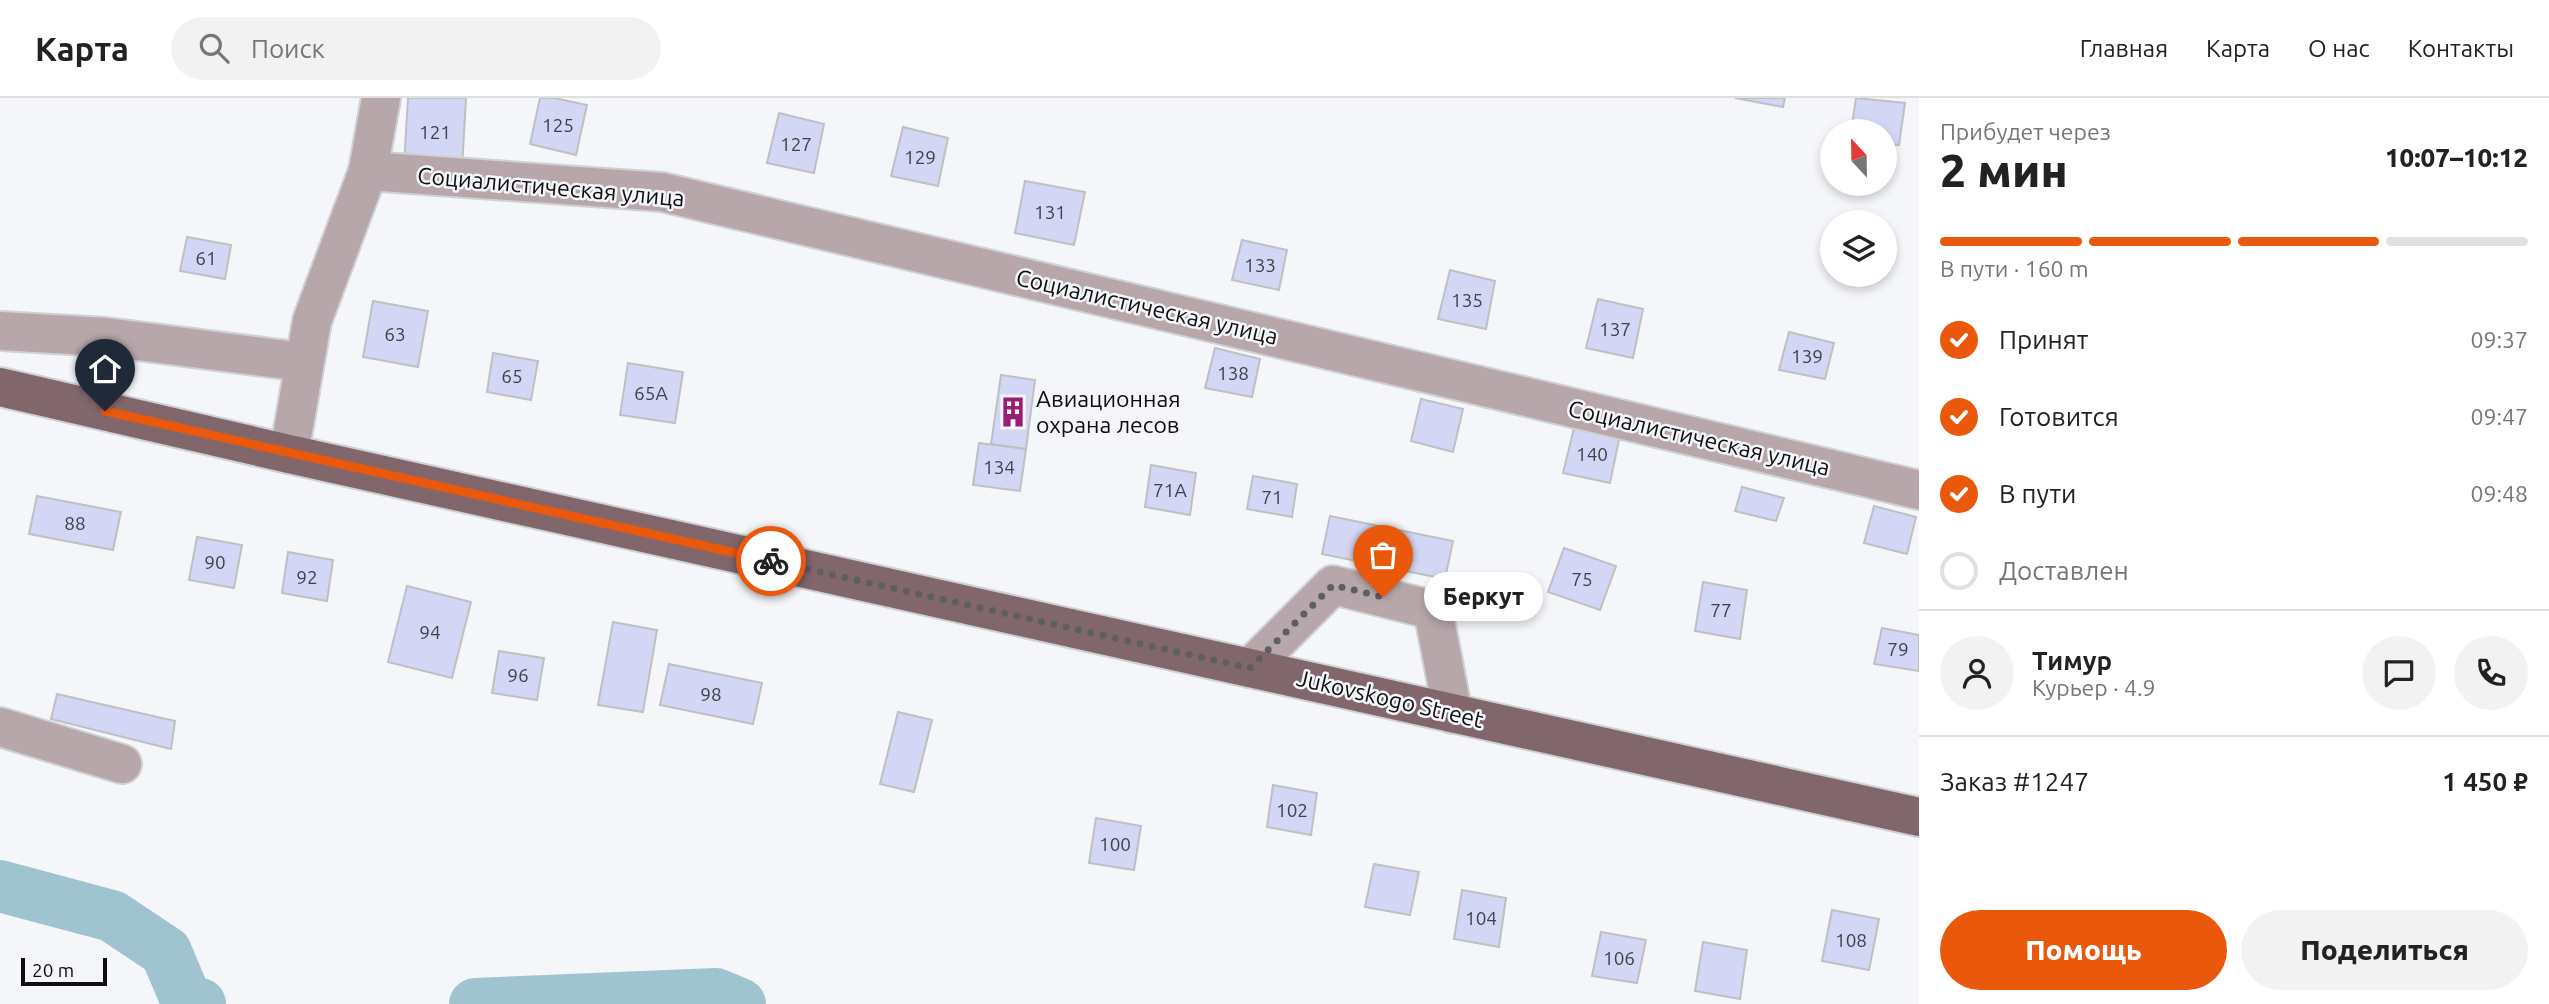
<!DOCTYPE html>
<html lang="ru">
<head>
<meta charset="utf-8">
<style>
	:root { --surface:#fff; --page:#f2f2f2; --text:#222; --muted:#767676; --line:#e0e0e0; --accent:#ea580c }
	body { margin:0; font-family:Ubuntu,sans-serif; background:var(--page); color:var(--text); height:100vh; display:flex; flex-direction:column; font-size:26px; white-space:nowrap }
	* { box-sizing:border-box; margin:0 }
	p { font-size:23px; color:var(--muted) }
	.icon { flex:none; width:38px; height:38px; fill:none; stroke:currentColor; stroke-width:2; stroke-linecap:round; stroke-linejoin:round }
	.map { position:relative; flex:1; overflow:hidden }
	.panel { display:flex; flex-direction:column; background:var(--surface); width:630px }
	.panel>* { flex:none }
	.needle { width:46px; rotate:338deg }
	.tools { position:absolute; left:1820px; top:21px; display:grid; gap:14px }
	.tools a { display:grid; place-items:center; width:77px; height:77px; border-radius:50%; background:var(--surface); box-shadow:0 4px 10px #0003; font-size:35px }
	.scale { position:absolute; left:21px; bottom:18px; width:86px; box-sizing:border-box; padding-left:7px; border:4px solid #0e0e10; border-top:0; font-size:19px; line-height:24px; white-space:nowrap; color:#0e0e10; -webkit-text-stroke:5px #f5f6fa; paint-order:stroke }
	.pin { position:absolute; display:grid; place-items:center; width:60px; height:60px; color:#fff; margin:-72px -30px; border-radius:50% 50% 50% 0; rotate:-45deg; box-shadow:0 0 7px #0007 }
	.pin .icon { rotate:45deg }
	.courier { position:absolute; display:grid; place-items:center; width:70px; height:70px; margin:-35px; border:5px solid #ea580c; border-radius:50%; background:#fff; color:#222; box-shadow:0 2px 9px #0007 }
	.bubble { position:absolute; height:49px; border-radius:24px; background:var(--surface); box-shadow:0 4px 10px #0003; font-size:23px; font-weight:800; line-height:49px; text-align:center }
	.overview em { font-style:normal; font-weight:800 }
	.overview div { display:flex; flex-direction:column-reverse }
	.overview { display:flex; align-items:center; justify-content:space-between; height:119px; padding:0 21px }
	h1 { font-size:46px; font-weight:800; line-height:52px }
	.bar { display:grid; grid-template-columns:repeat(4,1fr); gap:10px 7px; align-content:center; height:84px; padding:0 21px }
	.bar i { height:9px; border-radius:5px; background:var(--line) }
	.bar .active { background:var(--accent) }
	.bar p { grid-column:span 4 }
	.line { display:flex; align-items:center; gap:18px; padding:0 21px; border-top:2px solid var(--line) }
	.line div { flex:1 }
	.round { display:grid; place-items:center; flex:none; width:74px; height:74px; border-radius:37px; background:var(--page) }
	ol { padding:0 21px; list-style:none }
	li { display:flex; align-items:center; gap:21px; height:77px }
	li p { margin-inline-start:auto }
	li .icon { padding:7px; border-radius:50%; background:var(--accent); color:#fff; stroke-width:4 }
	li:last-child { color:var(--muted) }
	li i { width:38px; height:38px; border:4px solid var(--line); border-radius:50% }
	.action { display:flex; gap:14px; margin-top:auto; padding:14px 21px }
	.action a { flex:1; height:80px; border-radius:42px; background:var(--accent); color:#fff; font-size:28px; font-weight:800; line-height:80px; text-align:center }
	.action a+a { background:var(--page); color:var(--text) }
	header { display:flex; align-items:center; gap:42px; box-sizing:border-box; height:98px; padding:0 35px; background:var(--surface); border-bottom:2px solid var(--line) }
	header strong { font-size:33px }
	nav { display:flex; gap:38px; margin-inline-start:auto; font-size:24px }
	.search { width:490px; height:63px; background:var(--page); display:flex; align-items:center; gap:18px; box-sizing:border-box; padding:0 24px; border-radius:38px; color:var(--muted); font-size:26px }
	main { display:flex; flex:1; min-height:0 }
	.map>svg:first-child { display:block }
</style>
</head>
<body>
<header>
<strong>Карта</strong>
<div class="search"><svg class="icon" aria-label="search" viewBox="0 0 24 24"><circle cx="10" cy="10" r="6"/><path d="M15 15l6 6"/></svg>Поиск</div>
<nav><a>Главная</a><a>Карта</a><a>О нас</a><a>Контакты</a></nav>
</header>
<main>
<div class="map">
<svg width="1919" height="906" viewBox="0 0 1919 906">
	<rect width="100%" height="100%" fill="#f5f6fa"/>
	<g fill="none" stroke-linecap="round" stroke-linejoin="round">
		<g stroke="#a0c3d0" stroke-width="52">
			<polyline points="0,788 112,818 166,854 187,904 200,906"/>
			<polyline points="475,906 716,896 740,906"/>
		</g>
	</g>
	<g fill="#d3d7f5" stroke="#bfc0c3" stroke-width="2">
		<polygon points="408,0 466,0 462,71 404,67"/>
		<polygon points="540,0 554,0 587,7 576,57 530,46"/>
		<polygon points="1735,0 1785,0 1783,9"/>
		<polygon points="1856,0 1905,5 1899,47 1885,45 1885,33 1851,33"/>
		<polygon points="779,15 824,26 814,75 767,65"/>
		<polygon points="903,29 948,40 938,88 891,78"/>
		<polygon points="1025,83 1085,94 1074,147 1015,135"/>
		<polygon points="187,139 231,147 225,181 180,173"/>
		<polygon points="1242,142 1287,152 1279,192 1232,182"/>
		<polygon points="1450,172 1495,183 1486,231 1438,221"/>
		<polygon points="1598,201 1643,211 1633,260 1586,250"/>
		<polygon points="373,203 428,213 418,269 363,259"/>
		<polygon points="1789,234 1834,245 1825,281 1779,272"/>
		<polygon points="1215,250 1260,261 1252,299 1205,290"/>
		<polygon points="493,255 538,263 531,302 487,294"/>
		<polygon points="628,265 683,274 675,325 620,317"/>
		<polygon points="1001,277 1035,282 1026,351 991,346"/>
		<polygon points="1421,301 1463,311 1453,354 1411,343"/>
		<polygon points="1575,326 1620,337 1610,385 1563,375"/>
		<polygon points="979,345 1026,351 1020,393 973,387"/>
		<polygon points="1151,367 1196,375 1190,417 1145,409"/>
		<polygon points="1253,378 1297,386 1292,419 1247,411"/>
		<polygon points="1742,389 1784,400 1776,423 1735,413"/>
		<polygon points="37,398 121,414 113,452 29,436"/>
		<polygon points="1874,408 1916,419 1907,456 1864,445"/>
		<polygon points="1330,418 1453,443 1445,481 1322,456"/>
		<polygon points="197,439 242,447 234,490 189,482"/>
		<polygon points="1564,450 1616,468 1600,512 1548,494"/>
		<polygon points="288,454 333,462 327,503 282,495"/>
		<polygon points="1703,484 1747,492 1740,541 1695,533"/>
		<polygon points="407,488 471,504 452,580 388,564"/>
		<polygon points="613,524 657,532 643,614 598,607"/>
		<polygon points="1882,530 1919,537 1919,573 1874,566"/>
		<polygon points="499,553 544,560 537,602 492,595"/>
		<polygon points="669,566 762,585 753,626 660,607"/>
		<polygon points="57,596 175,623 171,651 51,621"/>
		<polygon points="898,614 932,622 914,694 880,686"/>
		<polygon points="1273,687 1317,695 1311,737 1267,729"/>
		<polygon points="1096,720 1141,728 1134,772 1089,765"/>
		<polygon points="1374,766 1419,774 1410,817 1365,809"/>
		<polygon points="1462,792 1506,800 1499,849 1454,841"/>
		<polygon points="1832,812 1879,821 1869,872 1822,863"/>
		<polygon points="1601,834 1646,842 1637,885 1592,878"/>
		<polygon points="1703,844 1747,852 1740,901 1695,893"/>
	</g>
	<g fill="none" stroke-linecap="round" stroke-linejoin="round">
		<g stroke="#d0d1d5" stroke-width="42">
			<g id="minor">
				<polyline points="368,73 662,94 1919,392"/>
				<polyline points="0,233 106,239 303,264"/>
				<polyline points="289,356 312,223 368,73 381,0"/>
				<polyline points="1250,570 1333,487 1433,512 1453,616"/>
				<polyline points="0,629 122,666"/>
			</g>
		</g>
		<g stroke="#d0d1d5" stroke-width="42">
			<polyline id="major" points="0,289 289,356 1919,719"/>
		</g>
		<use href="#minor" stroke="#b7a7aa" stroke-width="38"/>
		<use href="#major" stroke="#81666c" stroke-width="38"/>
	</g>
	<g fill="none" stroke-linecap="round" stroke-linejoin="round">
		<polyline stroke="#5f5f62" stroke-width="7" stroke-dasharray="0 12.6" points="771,463 1250,570 1333,487 1383,499"/>
		<polyline stroke="#ea580c" stroke-width="9" points="105,313 771,463"/>
	</g>
	<defs>
		<g id="building-bare" transform="scale(2.415)"><path d="M-4-6H4V6H1V3H-1V6H-4ZM-2.5-4.3h1.7v1.8h-1.7ZM.8-4.3h1.7v1.8H.8ZM-2.5-1h1.7V.8h-1.7ZM.8-1h1.7V.8H.8Z" fill="#991d75" stroke="#f5f6fa" stroke-width="2.5" paint-order="stroke"/></g>
	</defs>
	<g fill-rule="evenodd">
		<use href="#building-bare" x="1013" y="314"/>
	</g>
	<g text-anchor="middle" stroke-width="5" stroke-linejoin="round" paint-order="stroke">
		<g font-size="19" fill="#3f4049">
			<text x="558" y="34">125</text>
			<text x="435" y="41">121</text>
			<text x="796" y="53">127</text>
			<text x="920" y="66">129</text>
			<text x="1050" y="121">131</text>
			<text x="206" y="167">61</text>
			<text x="1260" y="174">133</text>
			<text x="1467" y="209">135</text>
			<text x="1615" y="238">137</text>
			<text x="395" y="243">63</text>
			<text x="1807" y="265">139</text>
			<text x="1233" y="282">138</text>
			<text x="512" y="285">65</text>
			<text x="651" y="302">65А</text>
			<text x="1592" y="363">140</text>
			<text x="999" y="376">134</text>
			<text x="1170" y="399">71А</text>
			<text x="1272" y="406">71</text>
			<text x="75" y="432">88</text>
			<text x="215" y="471">90</text>
			<text x="307" y="486">92</text>
			<text x="1582" y="488">75</text>
			<text x="1721" y="519">77</text>
			<text x="430" y="541">94</text>
			<text x="1898" y="558">79</text>
			<text x="518" y="584">96</text>
			<text x="711" y="603">98</text>
			<text x="1292" y="719">102</text>
			<text x="1115" y="753">100</text>
			<text x="1481" y="827">104</text>
			<text x="1851" y="849">108</text>
			<text x="1619" y="867">106</text>
		</g>
		<g font-size="23" fill="#0e0e10" stroke="#f5f6fa">
			<text transform="translate(551 89) rotate(5)" y="8">Социалистическая улица</text>
			<text transform="translate(1147 209) rotate(13)" y="8">Социалистическая улица</text>
			<text transform="translate(1699 340) rotate(13)" y="8">Социалистическая улица</text>
			<text transform="translate(1390 601) rotate(13)" y="8">Jukovskogo Street</text>
		</g>
		<g font-size="23" fill="#0e0e10" stroke="#f5f6fa" text-anchor="start">
			<text x="1036" y="309">Авиационная<tspan x="1036" dy="26">охрана лесов</tspan></text>
		</g>
	</g>
</svg>
<div class="tools">
<a><svg class="needle" viewBox="-14 -14 28 28"><path d="M0-13l5 13h-10z" fill="#e53935"/><path d="M0 13l5-13h-10z" fill="#767676"/></svg></a>
<a><svg class="icon" aria-label="layers" viewBox="0 0 24 24"><path d="M12 4l9 5-9 5-9-5zM3 14l9 5 9-5"/></svg></a>
</div>
<div class="scale">20 m</div>
<div class="pin" style="left:1383px;top:499px;background:#ea580c"><svg class="icon" aria-label="bag" viewBox="0 0 24 24"><path d="M5 8h14l-1 12H6zM9 8a3 3 0 0 1 6 0"/></svg></div>
<div class="pin" style="left:105px;top:313px;background:#1f2937"><svg class="icon" aria-label="home" viewBox="0 0 24 24"><path d="M3 11l9-7 9 7M6 9v11h12V9"/></svg></div>
<div class="courier" style="left:771px;top:463px"><svg class="icon" aria-label="bike" viewBox="0 0 24 24"><circle cx="6" cy="16" r="4"/><circle cx="18" cy="16" r="4"/><path d="M6 16l4-8h5l3 8M10 8l3 8H6M13 5h3"/></svg></div>
<div class="bubble" style="left:1424px;top:474px;width:119px">Беркут</div>
</div>
<section class="panel">
<div class="overview"><div><h1>2 мин</h1><p>Прибудет через</p></div><em>10:07–10:12</em></div>
<div class="bar"><i class="active"></i><i class="active"></i><i class="active"></i><i></i><p>В пути · 160 m</p></div>
<ol>
<li><svg class="icon" aria-label="check" viewBox="0 0 24 24"><path d="M5 12l5 5 9-10"/></svg>Принят<p>09:37</p></li>
<li><svg class="icon" aria-label="check" viewBox="0 0 24 24"><path d="M5 12l5 5 9-10"/></svg>Готовится<p>09:47</p></li>
<li><svg class="icon" aria-label="check" viewBox="0 0 24 24"><path d="M5 12l5 5 9-10"/></svg>В пути<p>09:48</p></li>
<li><i></i>Доставлен</li>
</ol>
<div class="line" style="height:126px"><a class="round"><svg class="icon" aria-label="person" viewBox="0 0 24 24"><circle cx="12" cy="8" r="4"/><path d="M4 21q1-7 8-7t8 7"/></svg></a><div><b>Тимур</b><p>Курьер · 4.9</p></div><a class="round"><svg class="icon" aria-label="chat" viewBox="0 0 24 24"><path d="M4 5h16v11H9l-5 4z"/></svg></a><a class="round"><svg class="icon" aria-label="phone" viewBox="0 0 24 24"><path d="M5 4h4l2 5-3 2q2 4 5 5l2-3 5 2v4C11 20 4 13 5 4z"/></svg></a></div>
<div class="line" style="height:91px"><div>Заказ #1247</div><b>1 450 ₽</b></div>
<div class="action"><a>Помощь</a><a>Поделиться</a></div>
</section>
</main>
</body>
</html>
